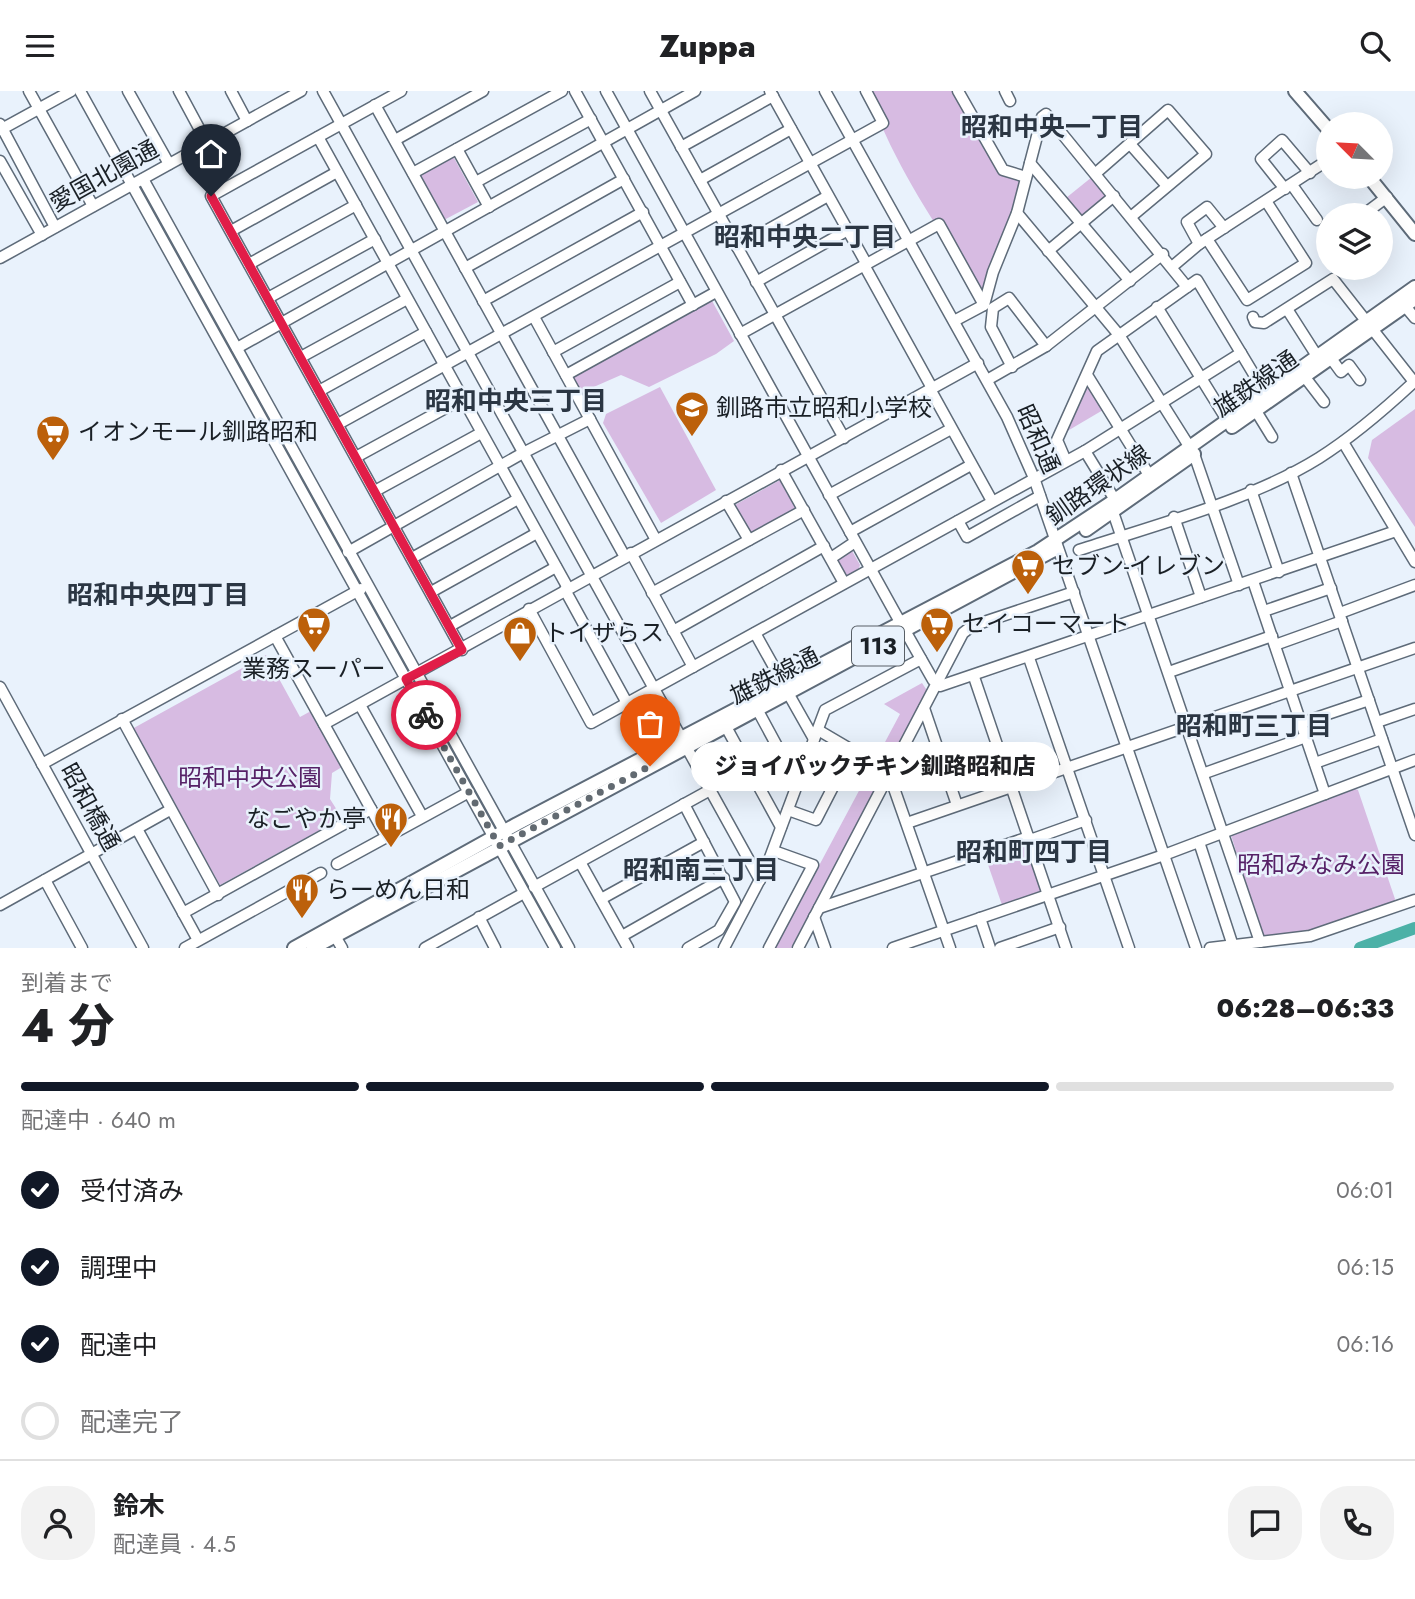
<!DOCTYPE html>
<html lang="ja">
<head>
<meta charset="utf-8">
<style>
	:root { --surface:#fff; --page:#f2f2f2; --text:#202124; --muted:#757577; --line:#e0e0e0; --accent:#111827 }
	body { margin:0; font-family:Jost,"Noto Sans JP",sans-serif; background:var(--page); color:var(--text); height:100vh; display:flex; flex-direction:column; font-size:26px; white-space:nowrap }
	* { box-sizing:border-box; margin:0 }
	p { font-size:23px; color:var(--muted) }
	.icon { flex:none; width:38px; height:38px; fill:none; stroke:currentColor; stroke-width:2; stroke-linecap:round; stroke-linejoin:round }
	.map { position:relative; height:857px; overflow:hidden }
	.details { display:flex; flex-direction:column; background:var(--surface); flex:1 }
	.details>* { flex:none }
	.needle { width:46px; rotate:294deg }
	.fabs { position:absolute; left:1316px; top:21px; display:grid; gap:14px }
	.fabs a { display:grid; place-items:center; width:77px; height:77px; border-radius:50%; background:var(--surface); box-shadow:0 7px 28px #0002; font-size:35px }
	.pin { position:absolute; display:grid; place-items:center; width:60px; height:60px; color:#fff; margin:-72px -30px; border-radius:50% 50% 50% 0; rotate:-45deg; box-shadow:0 0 7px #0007 }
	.pin .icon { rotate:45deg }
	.courier { position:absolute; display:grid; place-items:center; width:70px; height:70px; margin:-35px; border:5px solid #e11d48; border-radius:50%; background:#fff; color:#222; box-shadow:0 2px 9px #0007 }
	.bubble { position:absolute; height:49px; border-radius:24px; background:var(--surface); box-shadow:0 7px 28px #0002; font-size:23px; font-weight:800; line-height:49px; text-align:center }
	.summary em { font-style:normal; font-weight:800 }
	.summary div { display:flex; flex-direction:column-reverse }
	.summary { display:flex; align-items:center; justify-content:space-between; height:119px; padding:0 21px }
	h1 { font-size:46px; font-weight:800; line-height:52px }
	.bar { display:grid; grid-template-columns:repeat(4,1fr); gap:10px 7px; align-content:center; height:84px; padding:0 21px }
	.bar i { height:9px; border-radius:5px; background:var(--line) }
	.bar .on { background:var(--accent) }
	.bar p { grid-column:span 4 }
	.line { display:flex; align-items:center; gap:18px; padding:0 21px; border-top:2px solid var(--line) }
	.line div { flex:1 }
	.round { display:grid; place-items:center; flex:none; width:74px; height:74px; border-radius:28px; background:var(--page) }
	ol { padding:0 21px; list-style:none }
	li { display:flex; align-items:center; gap:21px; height:77px }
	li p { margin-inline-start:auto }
	li .icon { padding:7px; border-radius:50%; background:var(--accent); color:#fff; stroke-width:4 }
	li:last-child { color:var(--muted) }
	li i { width:38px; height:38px; border:4px solid var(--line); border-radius:50% }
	header { display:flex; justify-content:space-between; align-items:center; height:91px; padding:0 21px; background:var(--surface); font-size:32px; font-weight:800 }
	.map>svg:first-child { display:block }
</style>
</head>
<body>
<header><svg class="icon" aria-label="menu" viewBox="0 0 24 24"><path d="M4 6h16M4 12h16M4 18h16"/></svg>Zuppa<svg class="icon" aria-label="search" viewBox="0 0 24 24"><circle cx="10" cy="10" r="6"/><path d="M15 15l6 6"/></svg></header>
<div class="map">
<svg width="1415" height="857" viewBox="0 0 1415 857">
	<rect width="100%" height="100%" fill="#e9f2fc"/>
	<g fill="#d7bbe2">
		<path d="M868,0H955L1001,82L1023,87L985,201L981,202C938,138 893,73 868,0Z"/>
		<polygon points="453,65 478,111 444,129 419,84"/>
		<polygon points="1092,86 1108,105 1082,126 1066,107"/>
		<polygon points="711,208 734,250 716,263 649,296 621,284 580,302 569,284"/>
		<polygon points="1085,295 1091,295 1103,319 1064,342"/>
		<polygon points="660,296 716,399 661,432 603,332 606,323"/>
		<polygon points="1415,318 1415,436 1368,367 1372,349"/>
		<polygon points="782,388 798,416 749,443 733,415"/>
		<polygon points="851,458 860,474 858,480 845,486 835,467"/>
		<polygon points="266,564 300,626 311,620 342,676 332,682 330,708 342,727 220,794 132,638"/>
		<polygon points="922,592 928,601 791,857 775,857 900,623 884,613"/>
		<polygon points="1355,698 1358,699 1395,808 1394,811 1308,840 1266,847 1262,844 1231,744"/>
		<polygon points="1025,750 1043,800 1002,814 985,765"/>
	</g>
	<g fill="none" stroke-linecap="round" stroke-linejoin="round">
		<polyline stroke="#4cb1a7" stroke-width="12" points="1360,857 1415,837"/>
		<g stroke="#5e6b79" stroke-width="13">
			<g id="minor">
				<polyline points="29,0 93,115"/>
				<polyline points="80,0 555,857"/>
				<polyline points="128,0 169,73"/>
				<polyline points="179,0 207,52"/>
				<polyline points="231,0 247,30"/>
				<polyline points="323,0 760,789"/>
				<polyline points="401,0 211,105 462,559"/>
				<polyline points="575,0 693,214"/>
				<polyline points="606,0 895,522 933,589 940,595 1396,440"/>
				<polyline points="650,0 844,347"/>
				<polyline points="770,0 866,172"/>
				<polyline points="825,0 1007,326 1034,387 1196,857"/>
				<polyline points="958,0 1003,79 1026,86"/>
				<polyline points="1005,0 1010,10"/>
				<polyline points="375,14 625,466"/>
				<polyline points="0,33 55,136"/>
				<polyline points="0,39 71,0"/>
				<polyline points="318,46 568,497"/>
				<polyline points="395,49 483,0"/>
				<polyline points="1130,53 1167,95"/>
				<polyline points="681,56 773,5"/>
				<polyline points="457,58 489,116"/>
				<polyline points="0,70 42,144"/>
				<polyline points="1030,72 1130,190"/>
				<polyline points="413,82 562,0"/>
				<polyline points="1096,82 1168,19 1206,63 1132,125"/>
				<polyline points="143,88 569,857"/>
				<polyline points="700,89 791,38"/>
				<polyline points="476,91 591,28"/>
				<polyline points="1292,94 1317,129"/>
				<polyline points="1285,98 1261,68 1282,49 1310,82"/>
				<polyline points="1017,122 1119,244 1194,363 1239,494"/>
				<polyline points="1363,124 1387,106"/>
				<polyline points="231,140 337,81"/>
				<polyline points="1207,148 1247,209 1306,172 1266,110"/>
				<polyline points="1199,153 1187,131 1207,116 1224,137"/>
				<polyline points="737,156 828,105"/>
				<polyline points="1048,160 1114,105"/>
				<polyline points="0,167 301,0"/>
				<polyline points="249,173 356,114"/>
				<polyline points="864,174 932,297"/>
				<polyline points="1173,175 1199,153 1328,69"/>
				<polyline points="465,177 624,88"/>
				<polyline points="756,191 848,139"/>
				<polyline points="268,207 375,148"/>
				<polyline points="483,210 643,121"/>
				<polyline points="984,214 993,181 1017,122 1042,26 1046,23 1187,196"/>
				<polyline points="1405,215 1415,227"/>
				<polyline points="1157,216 1227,329"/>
				<polyline points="1287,218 1317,265"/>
				<polyline points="534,226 656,449"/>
				<polyline points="1253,226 1255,231 1264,232 1333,188 1414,291"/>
				<polyline points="740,243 939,133 984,214 954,230"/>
				<polyline points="237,257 695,0"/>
				<polyline points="553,261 680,191"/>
				<polyline points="1241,262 1265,302"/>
				<polyline points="301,266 407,208"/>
				<polyline points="1330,266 1341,281 1349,274 1360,289"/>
				<polyline points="1012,276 991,236 993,217 1009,207 1046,255"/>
				<polyline points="566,284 716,201"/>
				<polyline points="1087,284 1149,384"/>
				<polyline points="1304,285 1324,311"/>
				<polyline points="987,289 1046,255 1163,163"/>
				<polyline points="930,298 992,410"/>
				<polyline points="319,300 426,241"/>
				<polyline points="1256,320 1272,346"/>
				<polyline points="338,333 883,32 866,0"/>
				<polyline points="1343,351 1415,471"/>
				<polyline points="1085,360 1115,409"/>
				<polyline points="356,366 462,308"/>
				<polyline points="781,379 844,492"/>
				<polyline points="1291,382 1415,744"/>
				<polyline points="1251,399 1279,481"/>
				<polyline points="375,400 481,342"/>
				<polyline points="829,404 951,338"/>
				<polyline points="726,410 749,449"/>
				<polyline points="1113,421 1260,851"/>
				<polyline points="1174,426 1201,506"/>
				<polyline points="958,430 967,446 1040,405"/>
				<polyline points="850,441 971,374"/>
				<path d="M1079,459C1155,434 1252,409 1319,367C1354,345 1385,318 1415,290"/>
				<polyline points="348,461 523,362 590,328"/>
				<polyline points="631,462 693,576"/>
				<polyline points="412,467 518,408"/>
				<polyline points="831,467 855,451"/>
				<polyline points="1253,490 1325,703"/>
				<polyline points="565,499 627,612"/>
				<polyline points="431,501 537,442"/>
				<polyline points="652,502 804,419"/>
				<polyline points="529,518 591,632 1085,360 1241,262 1197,189 1097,260 1057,349 1066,370"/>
				<polyline points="1264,520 1331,497"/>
				<polyline points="1340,522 1415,494"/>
				<polyline points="450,535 556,476"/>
				<polyline points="673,540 824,455"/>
				<polyline points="755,542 784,594"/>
				<polyline points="275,545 386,745"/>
				<polyline points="1275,554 1342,530"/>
				<polyline points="1029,567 1129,857"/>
				<polyline points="1169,581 1272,545"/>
				<polyline points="974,586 1066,857"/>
				<polyline points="0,596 143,857"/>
				<polyline points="788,602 814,648"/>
				<polyline points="360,614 422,725"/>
				<polyline points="924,617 957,714"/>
				<polyline points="757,618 797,692"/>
				<polyline points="122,628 218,804"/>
				<polyline points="1377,631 1415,618"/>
				<polyline points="1301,632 1369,609"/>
				<polyline points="324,633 978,272"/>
				<polyline points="725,634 781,736"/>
				<polyline points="1315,672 1382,648"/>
				<polyline points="42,673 361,498"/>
				<polyline points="1205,682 1306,646"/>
				<polyline points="889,683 950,857"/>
				<polyline points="684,713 735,811 719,839 688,857"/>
				<polyline points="788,719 816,729 852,659 818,639"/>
				<polyline points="907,732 1415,557"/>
				<polyline points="137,738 198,849"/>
				<polyline points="1030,749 1086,729"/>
				<polyline points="1199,751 1233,855"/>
				<polyline points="580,771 628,857"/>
				<polyline points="337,773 469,701"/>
				<polyline points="45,789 82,857"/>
				<polyline points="534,796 710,699"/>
				<polyline points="601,808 704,751"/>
				<polyline points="0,814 170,719"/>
				<polyline points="819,817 1029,746"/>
				<polyline points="183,822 371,718"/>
				<polyline points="479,826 495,857"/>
				<polyline points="814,826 825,857"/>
				<polyline points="980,827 990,857"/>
				<polyline points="335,845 342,857"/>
				<polyline points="622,845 724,787"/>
				<polyline points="185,857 321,782"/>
				<polyline points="425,857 524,802"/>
				<polyline points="724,857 766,777 825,619 921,568"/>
				<polyline points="769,857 813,774 774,760"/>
				<polyline points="798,857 963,542 972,535 1074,501"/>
				<polyline points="893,857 1164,764 1415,669"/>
				<polyline points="1000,857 1060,836"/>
				<polyline points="1210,857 1310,845 1415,809"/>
			</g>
		</g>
		<g stroke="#5e6b79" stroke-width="16">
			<g id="major">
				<polyline points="1295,0 1328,38"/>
				<polyline points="1369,86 1415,143"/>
				<polyline points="1232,336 1415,208"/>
				<polyline points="1086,439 1194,363"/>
				<polyline points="294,857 517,733 1038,460 1115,409 1415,196"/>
				<polyline points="313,857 1056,458"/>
			</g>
		</g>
		<use href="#minor" stroke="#fff" stroke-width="10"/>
		<use href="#major" stroke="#fff" stroke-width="12"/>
	</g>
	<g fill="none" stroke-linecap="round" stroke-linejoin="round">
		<polyline stroke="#626a71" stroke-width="7" stroke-dasharray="0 12.6" points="426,624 499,755 650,675"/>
		<polyline stroke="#e11d48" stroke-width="9" points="211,105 462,559 406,588 426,624"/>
	</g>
	<defs>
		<g id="school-pin" transform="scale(1.75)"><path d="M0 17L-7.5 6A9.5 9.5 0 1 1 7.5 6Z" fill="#bc600a" stroke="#e9f2fc"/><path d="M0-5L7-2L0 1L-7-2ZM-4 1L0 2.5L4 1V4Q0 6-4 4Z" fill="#fff"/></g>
		<g id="supermarket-pin" transform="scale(1.75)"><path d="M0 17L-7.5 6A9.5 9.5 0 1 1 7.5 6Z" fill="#bc600a" stroke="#e9f2fc"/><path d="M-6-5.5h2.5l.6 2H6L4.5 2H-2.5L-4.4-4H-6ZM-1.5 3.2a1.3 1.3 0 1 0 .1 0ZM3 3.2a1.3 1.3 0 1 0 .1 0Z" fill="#fff"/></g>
		<g id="shop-pin" transform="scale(1.75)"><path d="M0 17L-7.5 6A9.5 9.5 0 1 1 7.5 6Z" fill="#bc600a" stroke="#e9f2fc"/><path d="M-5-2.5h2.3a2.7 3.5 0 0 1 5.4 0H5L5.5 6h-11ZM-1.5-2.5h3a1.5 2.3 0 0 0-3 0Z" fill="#fff"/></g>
		<g id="restaurant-pin" transform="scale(1.75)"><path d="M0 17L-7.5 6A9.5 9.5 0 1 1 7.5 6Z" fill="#bc600a" stroke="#e9f2fc"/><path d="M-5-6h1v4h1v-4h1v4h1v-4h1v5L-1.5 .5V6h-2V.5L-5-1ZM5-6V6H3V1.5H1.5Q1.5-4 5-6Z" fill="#fff"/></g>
	</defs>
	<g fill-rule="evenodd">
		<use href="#school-pin" x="692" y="317"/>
		<use href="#supermarket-pin" x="53" y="341"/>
		<use href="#supermarket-pin" x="1028" y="475"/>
		<use href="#supermarket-pin" x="314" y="533"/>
		<use href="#supermarket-pin" x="937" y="533"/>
		<use href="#shop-pin" x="520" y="542"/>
		<use href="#restaurant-pin" x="391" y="728"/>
		<use href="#restaurant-pin" x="302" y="799"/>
	</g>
	<g text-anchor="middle" stroke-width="5" stroke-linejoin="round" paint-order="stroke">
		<rect fill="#e9f2fc" stroke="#585f66" stroke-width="2" x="852" y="535.5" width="52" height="39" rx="5"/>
		<g font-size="23" font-weight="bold" fill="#1a2026">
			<text x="878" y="563">113</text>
		</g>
		<g font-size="24" fill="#1a2026" stroke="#e9f2fc">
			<text transform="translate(104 85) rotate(-29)" y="8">愛国北園通</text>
			<text transform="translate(1256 293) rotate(-35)" y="8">雄鉄線通</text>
			<text transform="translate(1038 348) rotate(66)" y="8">昭和通</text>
			<text transform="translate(1098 394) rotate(-35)" y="8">釧路環状線</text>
			<text transform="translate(775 585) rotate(-27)" y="8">雄鉄線通</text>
			<text transform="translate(90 716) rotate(61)" y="8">昭和橋通</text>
		</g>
		<g font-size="24" fill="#1a2026" stroke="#e9f2fc" text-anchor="start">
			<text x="716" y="325">釧路市立昭和小学校</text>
			<text x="78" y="349">イオンモール釧路昭和</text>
			<text x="1052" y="483">セブン-イレブン</text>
			<text x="962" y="541">セイコーマート</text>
			<text x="544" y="550">トイザらス</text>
			<text x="314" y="586" text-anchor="middle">業務スーパー</text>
			<text x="366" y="736" text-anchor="end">なごやか亭</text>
			<text x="326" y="807">らーめん日和</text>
		</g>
		<g font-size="24" fill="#562167" stroke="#e9f2fc">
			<text x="250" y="695">昭和中央公園</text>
			<text x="1321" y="782">昭和みなみ公園</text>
		</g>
		<g font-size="26" font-weight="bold" fill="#2b3643" stroke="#e9f2fc">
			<text x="1052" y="45">昭和中央一丁目</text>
			<text x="805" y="155">昭和中央二丁目</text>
			<text x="516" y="319">昭和中央三丁目</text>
			<text x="158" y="513">昭和中央四丁目</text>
			<text x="1254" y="644">昭和町三丁目</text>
			<text x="1034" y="770">昭和町四丁目</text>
			<text x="701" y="788">昭和南三丁目</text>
		</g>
	</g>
</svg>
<div class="fabs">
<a><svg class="needle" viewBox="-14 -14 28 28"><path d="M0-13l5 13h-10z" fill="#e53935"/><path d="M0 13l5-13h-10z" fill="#757577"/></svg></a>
<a><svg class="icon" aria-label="layers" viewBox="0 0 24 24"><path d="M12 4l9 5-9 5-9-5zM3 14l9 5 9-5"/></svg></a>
</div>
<div class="pin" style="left:650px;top:675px;background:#ea580c"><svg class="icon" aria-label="bag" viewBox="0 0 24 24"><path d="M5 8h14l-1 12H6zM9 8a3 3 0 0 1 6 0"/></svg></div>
<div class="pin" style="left:211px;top:105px;background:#1f2937"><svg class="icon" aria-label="home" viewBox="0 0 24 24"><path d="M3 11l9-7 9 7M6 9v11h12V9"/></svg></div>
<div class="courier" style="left:426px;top:624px"><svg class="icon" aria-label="bike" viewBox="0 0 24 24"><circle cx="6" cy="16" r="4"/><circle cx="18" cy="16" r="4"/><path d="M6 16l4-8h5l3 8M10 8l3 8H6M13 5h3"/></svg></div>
<div class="bubble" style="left:691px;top:651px;width:368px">ジョイパックチキン釧路昭和店</div>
</div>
<section class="details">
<div class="summary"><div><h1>4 分</h1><p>到着まで</p></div><em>06:28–06:33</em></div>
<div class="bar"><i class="on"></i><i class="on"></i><i class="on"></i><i></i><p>配達中 · 640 m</p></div>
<ol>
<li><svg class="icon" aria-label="check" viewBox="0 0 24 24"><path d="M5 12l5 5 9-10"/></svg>受付済み<p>06:01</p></li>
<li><svg class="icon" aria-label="check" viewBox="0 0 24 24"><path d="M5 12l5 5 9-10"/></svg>調理中<p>06:15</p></li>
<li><svg class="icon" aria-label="check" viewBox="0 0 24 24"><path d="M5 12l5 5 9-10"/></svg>配達中<p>06:16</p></li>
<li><i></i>配達完了</li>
</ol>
<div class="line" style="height:126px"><a class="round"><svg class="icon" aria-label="person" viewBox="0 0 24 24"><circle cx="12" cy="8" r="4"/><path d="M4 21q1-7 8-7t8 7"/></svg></a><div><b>鈴木</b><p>配達員 · 4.5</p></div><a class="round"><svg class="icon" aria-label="chat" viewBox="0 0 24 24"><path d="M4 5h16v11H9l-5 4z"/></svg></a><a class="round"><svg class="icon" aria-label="phone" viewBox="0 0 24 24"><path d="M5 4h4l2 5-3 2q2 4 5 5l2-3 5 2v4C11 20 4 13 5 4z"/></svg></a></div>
</section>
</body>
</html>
